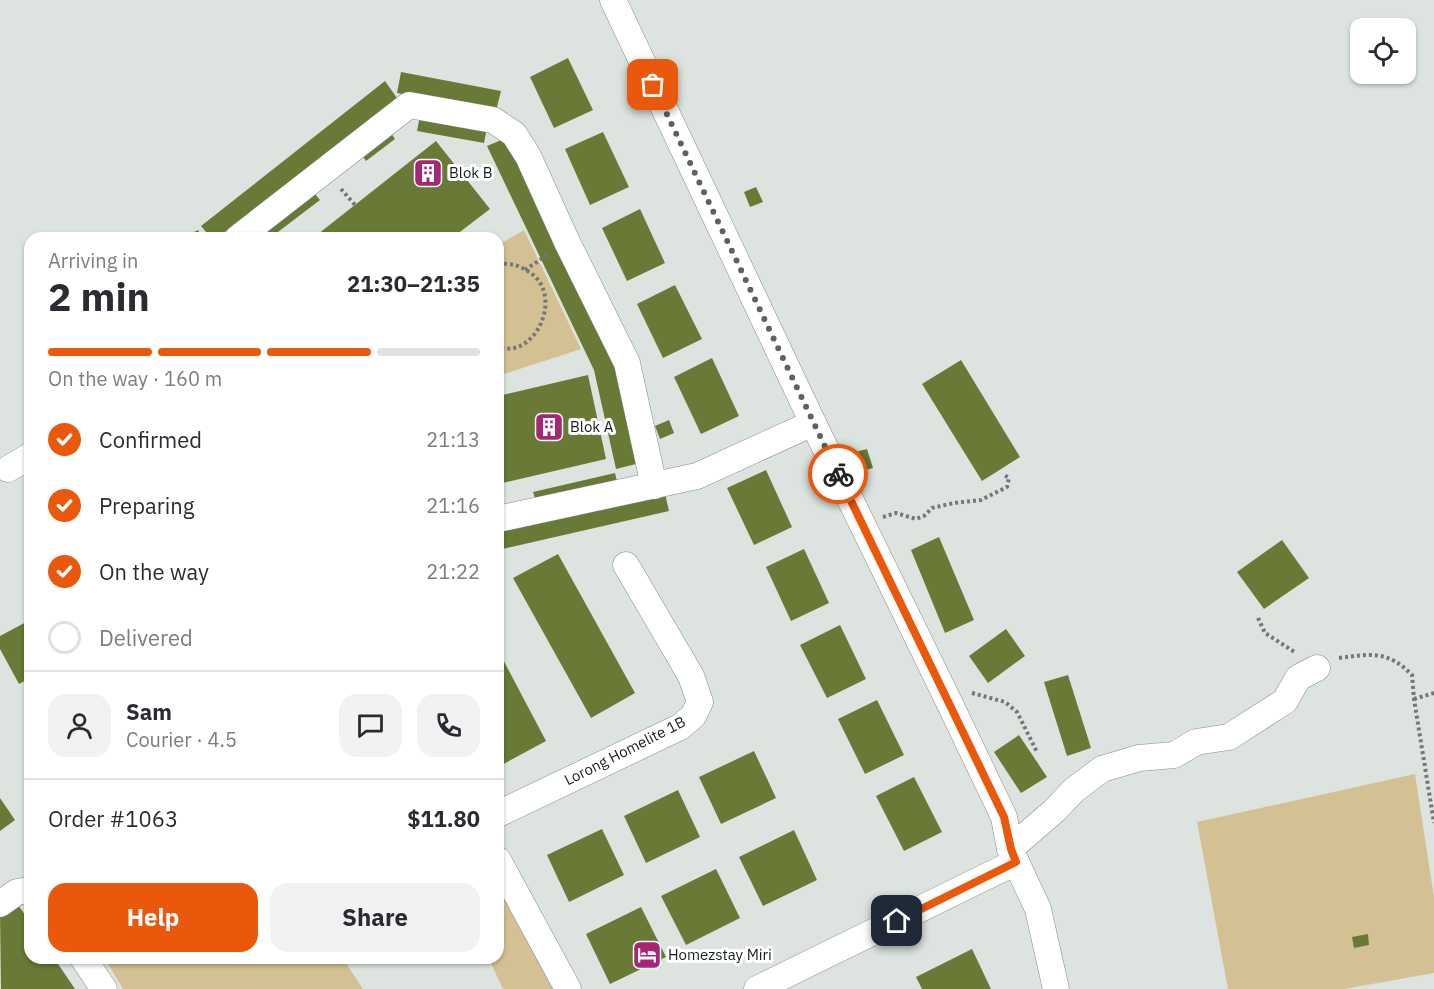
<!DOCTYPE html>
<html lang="en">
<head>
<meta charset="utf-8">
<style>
	:root { --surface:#fff; --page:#f2f2f3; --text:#2b2b33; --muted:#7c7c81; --line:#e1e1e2; --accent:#ea580c }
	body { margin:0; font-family:"IBM Plex Sans",sans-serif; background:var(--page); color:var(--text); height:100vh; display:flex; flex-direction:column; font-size:22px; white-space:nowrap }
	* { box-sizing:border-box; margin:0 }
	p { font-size:20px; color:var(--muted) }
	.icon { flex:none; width:33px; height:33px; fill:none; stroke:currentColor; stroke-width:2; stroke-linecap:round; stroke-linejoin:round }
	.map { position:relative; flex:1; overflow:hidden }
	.details { position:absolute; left:24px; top:232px; width:480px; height:732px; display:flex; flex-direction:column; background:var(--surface); border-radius:18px; box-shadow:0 2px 4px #0004 }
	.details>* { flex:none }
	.controls { position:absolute; left:1350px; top:18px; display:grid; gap:12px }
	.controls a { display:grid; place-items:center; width:66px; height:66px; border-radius:12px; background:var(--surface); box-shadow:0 2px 4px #0004; font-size:30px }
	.pin { position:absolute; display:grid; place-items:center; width:51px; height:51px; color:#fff; margin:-26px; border-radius:12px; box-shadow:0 3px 9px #0006 }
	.courier { position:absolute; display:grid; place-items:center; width:60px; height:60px; margin:-30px; border:4px solid #ea580c; border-radius:50%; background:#fff; color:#222; box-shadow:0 2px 8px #0007 }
	.summary em { font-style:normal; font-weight:800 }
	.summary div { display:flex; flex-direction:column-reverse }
	.summary { display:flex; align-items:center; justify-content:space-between; height:102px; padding:0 24px }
	h1 { font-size:39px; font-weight:800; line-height:45px }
	.bar { display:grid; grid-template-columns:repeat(4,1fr); gap:9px 6px; align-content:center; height:72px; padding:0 24px }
	.bar i { height:8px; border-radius:4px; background:var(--line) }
	.bar .on { background:var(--accent) }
	.bar p { grid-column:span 4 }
	.line { display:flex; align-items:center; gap:15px; padding:0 24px; border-top:2px solid var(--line) }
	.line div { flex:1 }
	.round { display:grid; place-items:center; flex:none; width:63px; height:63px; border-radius:18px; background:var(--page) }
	ol { padding:0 24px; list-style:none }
	li { display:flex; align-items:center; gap:18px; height:66px }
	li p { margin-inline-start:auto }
	li .icon { padding:6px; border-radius:50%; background:var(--accent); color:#fff; stroke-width:4 }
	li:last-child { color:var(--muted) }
	li i { width:33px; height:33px; border:3px solid var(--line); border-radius:50% }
	.primary-button { display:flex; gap:12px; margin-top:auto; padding:12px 24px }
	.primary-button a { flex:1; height:69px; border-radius:18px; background:var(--accent); color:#fff; font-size:24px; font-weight:800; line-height:69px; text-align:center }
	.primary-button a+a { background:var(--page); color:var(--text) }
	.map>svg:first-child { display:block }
</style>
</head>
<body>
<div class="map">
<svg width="1434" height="989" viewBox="0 0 1434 989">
	<rect width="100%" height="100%" fill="#dde4df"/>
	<g fill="#d3c194">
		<polygon points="524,230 581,349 498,376 498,245"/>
		<polygon points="1415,774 1434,897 1434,973 1344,989 1228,989 1197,822"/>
		<polygon points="498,880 558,989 503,989 489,959 498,958"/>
		<polygon points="105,959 355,959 346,963 363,989 123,989"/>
	</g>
	<g fill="#687a35">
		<polygon points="568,58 593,110 554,128 530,77"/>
		<polygon points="401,72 501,91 496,111 397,93"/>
		<polygon points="385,81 397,98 217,238 211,238 201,226"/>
		<polygon points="420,116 487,128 484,143 417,131"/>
		<polygon points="388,129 395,139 366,161 359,151"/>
		<polygon points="603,132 629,187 590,205 565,149"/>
		<polygon points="506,138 615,364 636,464 616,469 594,370 487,146"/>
		<polygon points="436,141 490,209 452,238 313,238"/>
		<polygon points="756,187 763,202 750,207 744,192"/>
		<polygon points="311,189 320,200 270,238 262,238 256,231"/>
		<polygon points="640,209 665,263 627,281 602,228"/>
		<polygon points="198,230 202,238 182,238"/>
		<polygon points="675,285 702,339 663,358 637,304"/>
		<polygon points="712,358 739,416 701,434 674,377"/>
		<polygon points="961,360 1020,457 982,481 922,384"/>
		<polygon points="588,375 606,459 498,484 498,396"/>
		<polygon points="669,420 674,433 660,439 655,426"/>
		<polygon points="867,449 873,468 853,473 848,454"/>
		<polygon points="766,470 792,527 754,545 727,488"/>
		<polygon points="615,473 618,486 537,505 533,492"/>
		<polygon points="664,489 669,511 498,550 498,528"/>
		<polygon points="939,537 974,620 945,633 911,550"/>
		<polygon points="1282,540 1309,578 1264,609 1237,572"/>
		<polygon points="804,549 829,603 791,621 766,567"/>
		<polygon points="558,554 635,693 591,718 513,578"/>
		<polygon points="30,620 30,678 19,684 0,649 0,636"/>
		<polygon points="840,625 866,679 827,698 800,645"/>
		<polygon points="1006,629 1025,656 988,683 969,656"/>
		<polygon points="498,650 546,741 498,767"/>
		<polygon points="1068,675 1091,748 1067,756 1044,682"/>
		<polygon points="877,700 904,755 865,774 838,719"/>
		<polygon points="1019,735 1047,777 1021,793 994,752"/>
		<polygon points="754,751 776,798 721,824 699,777"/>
		<polygon points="914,777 942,832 904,851 876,796"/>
		<polygon points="678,790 700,837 646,863 624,816"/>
		<polygon points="0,798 15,820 0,831"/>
		<polygon points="602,829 624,875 569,902 547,855"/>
		<polygon points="794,830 817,880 763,906 739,857"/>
		<polygon points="716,869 740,918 686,945 661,896"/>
		<polygon points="16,902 30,922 30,958 54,958 75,989 1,989 0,913"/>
		<polygon points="641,907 666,957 610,984 586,934"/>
		<polygon points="1368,934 1369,945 1354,948 1352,937"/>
		<polygon points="972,949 991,989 922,989 916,977"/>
	</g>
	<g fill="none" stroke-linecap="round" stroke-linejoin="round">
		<g stroke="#868d89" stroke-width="27">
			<g id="minor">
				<polyline points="613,0 813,423 948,700 1004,817 1010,849 1038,909 1056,989"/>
				<polyline points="238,238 409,105 493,120 514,134 528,156 567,242 627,363 654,486"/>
				<polyline points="8,469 30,456"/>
				<polyline points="498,519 697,476 813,423"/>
				<polyline points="498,814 680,727 693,716 700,702 691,676 626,565"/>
				<polyline points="1010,849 1054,811 1074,790 1102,769 1139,758 1174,755 1196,742 1229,737 1285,701 1298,678 1317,668"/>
				<polyline points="498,860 568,989"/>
				<polyline points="0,904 17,892 30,890"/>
				<polyline points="83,958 104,989"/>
				<polyline points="757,989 1016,862"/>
			</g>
		</g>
		<g stroke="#737874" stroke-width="4" stroke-dasharray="3 3" stroke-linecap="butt">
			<polyline points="341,189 355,205"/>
			<path d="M498,264C510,263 519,265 529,272C565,294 536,360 498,347"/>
			<polyline points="525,270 547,255"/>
			<polyline points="500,484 503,496"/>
			<polyline points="883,517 896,513 916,519 924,516 932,508 954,503 981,500 1007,487 1009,478 1004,475"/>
			<polyline points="1258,618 1265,633 1296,653"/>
			<path d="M1339,658C1370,654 1388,650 1412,675L1414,699L1434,823"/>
			<polyline points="972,693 1005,702 1017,712 1037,752"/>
			<polyline points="1414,699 1434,693"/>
		</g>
		<use href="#minor" stroke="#fff" stroke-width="26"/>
	</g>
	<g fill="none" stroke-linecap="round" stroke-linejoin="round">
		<polyline stroke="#5e6360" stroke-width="6" stroke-dasharray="0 10.8" points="653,85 838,474"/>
		<polyline stroke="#ea580c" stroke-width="8" points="838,474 1004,817 1011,849 1016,862 897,921"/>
	</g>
	<defs>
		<g id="building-square" transform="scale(1.5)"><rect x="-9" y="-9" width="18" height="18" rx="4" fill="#a62675" stroke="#fff"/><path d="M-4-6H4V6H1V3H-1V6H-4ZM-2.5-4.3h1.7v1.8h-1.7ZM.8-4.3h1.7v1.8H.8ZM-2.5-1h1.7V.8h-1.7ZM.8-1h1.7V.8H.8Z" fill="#fff"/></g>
		<g id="hotel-square" transform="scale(1.5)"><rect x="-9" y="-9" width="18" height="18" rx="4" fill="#a62675" stroke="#fff"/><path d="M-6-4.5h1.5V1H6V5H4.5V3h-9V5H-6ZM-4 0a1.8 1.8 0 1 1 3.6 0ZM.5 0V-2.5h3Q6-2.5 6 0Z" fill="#fff"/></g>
	</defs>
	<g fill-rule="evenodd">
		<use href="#building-square" x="428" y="173"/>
		<use href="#building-square" x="549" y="427"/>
		<use href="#hotel-square" x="647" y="955"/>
	</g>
	<g text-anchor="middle" stroke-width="6" stroke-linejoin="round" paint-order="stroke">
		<g font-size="15" fill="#1a1d1b" stroke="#fff" text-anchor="start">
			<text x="449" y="178">Blok B</text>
			<text x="570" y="432">Blok A</text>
			<text x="668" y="960">Homezstay Miri</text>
		</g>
		<g font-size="15" fill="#1a1d1b" stroke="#fff">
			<text transform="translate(625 751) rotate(-27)" y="5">Lorong Homelite 1B</text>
		</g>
	</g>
</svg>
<div class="controls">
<a><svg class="icon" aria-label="locate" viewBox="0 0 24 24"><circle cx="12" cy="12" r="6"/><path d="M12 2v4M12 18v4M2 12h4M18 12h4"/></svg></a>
</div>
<div class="pin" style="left:653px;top:85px;background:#ea580c"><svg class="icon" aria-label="bag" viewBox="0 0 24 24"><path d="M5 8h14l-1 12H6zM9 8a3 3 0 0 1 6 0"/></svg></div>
<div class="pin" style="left:897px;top:921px;background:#1f2937"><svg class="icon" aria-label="home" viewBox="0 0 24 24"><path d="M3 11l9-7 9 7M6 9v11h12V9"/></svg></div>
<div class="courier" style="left:838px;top:474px"><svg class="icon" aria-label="bike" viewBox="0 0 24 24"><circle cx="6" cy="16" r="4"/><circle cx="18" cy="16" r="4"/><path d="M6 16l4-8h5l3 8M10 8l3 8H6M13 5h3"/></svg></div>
<section class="details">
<div class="summary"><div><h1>2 min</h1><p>Arriving in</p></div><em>21:30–21:35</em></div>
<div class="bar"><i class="on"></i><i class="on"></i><i class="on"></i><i></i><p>On the way · 160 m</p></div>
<ol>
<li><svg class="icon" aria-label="check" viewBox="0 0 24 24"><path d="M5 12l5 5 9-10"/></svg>Confirmed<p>21:13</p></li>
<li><svg class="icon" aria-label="check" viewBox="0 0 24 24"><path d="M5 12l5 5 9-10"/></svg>Preparing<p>21:16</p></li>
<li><svg class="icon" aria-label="check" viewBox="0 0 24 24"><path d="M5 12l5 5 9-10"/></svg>On the way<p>21:22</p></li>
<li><i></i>Delivered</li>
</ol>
<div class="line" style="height:108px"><a class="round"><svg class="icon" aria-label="person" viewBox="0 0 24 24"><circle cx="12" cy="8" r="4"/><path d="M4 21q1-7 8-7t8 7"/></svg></a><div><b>Sam</b><p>Courier · 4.5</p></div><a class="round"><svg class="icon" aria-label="chat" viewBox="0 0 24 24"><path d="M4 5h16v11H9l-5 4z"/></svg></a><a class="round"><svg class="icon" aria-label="phone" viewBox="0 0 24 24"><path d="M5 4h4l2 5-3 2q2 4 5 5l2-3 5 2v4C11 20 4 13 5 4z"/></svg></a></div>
<div class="line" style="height:78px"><div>Order #1063</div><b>$11.80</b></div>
<div class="primary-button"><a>Help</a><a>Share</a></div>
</section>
</div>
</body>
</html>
